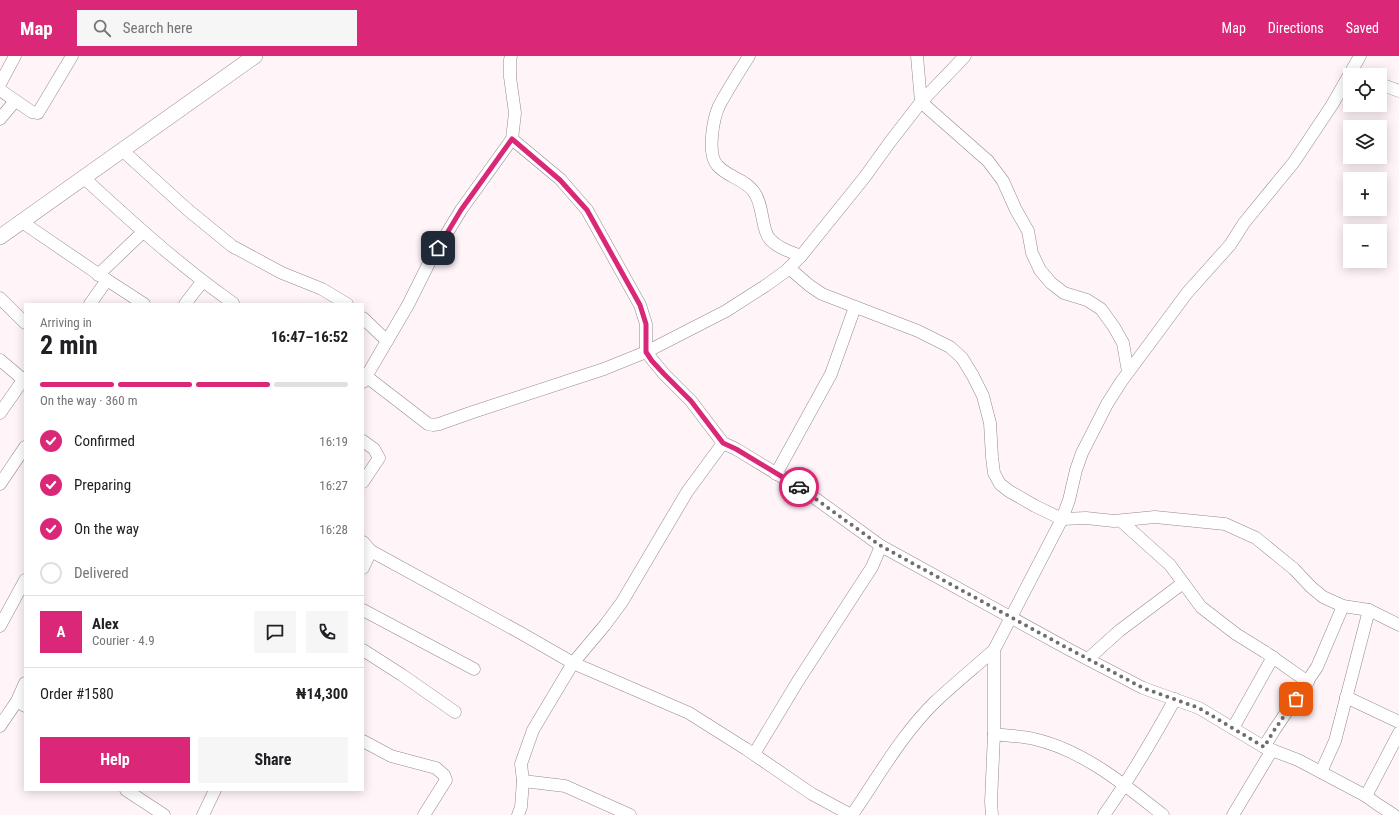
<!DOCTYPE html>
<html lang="en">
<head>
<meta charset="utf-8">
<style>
	:root { --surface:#fff; --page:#f6f6f6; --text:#202124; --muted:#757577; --line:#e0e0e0; --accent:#db2777 }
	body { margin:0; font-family:"Roboto Condensed",sans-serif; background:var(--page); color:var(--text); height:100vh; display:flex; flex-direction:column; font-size:15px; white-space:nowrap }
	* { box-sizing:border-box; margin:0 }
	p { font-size:13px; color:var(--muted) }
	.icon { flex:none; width:22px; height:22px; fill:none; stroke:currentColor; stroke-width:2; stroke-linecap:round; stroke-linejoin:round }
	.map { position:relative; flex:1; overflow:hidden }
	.details { position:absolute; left:24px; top:247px; width:340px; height:488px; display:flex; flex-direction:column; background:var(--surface); border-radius:0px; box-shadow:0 2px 10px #0003 }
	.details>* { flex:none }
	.buttons { position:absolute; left:1343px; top:12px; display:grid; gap:8px }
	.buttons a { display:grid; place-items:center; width:44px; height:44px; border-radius:0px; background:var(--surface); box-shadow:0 2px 10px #0003; font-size:20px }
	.pin { position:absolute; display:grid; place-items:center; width:34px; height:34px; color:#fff; margin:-17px; border-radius:8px; box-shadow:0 2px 6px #0006 }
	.courier { position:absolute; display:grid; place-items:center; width:40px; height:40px; margin:-20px; border:3px solid #db2777; border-radius:50%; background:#fff; color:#222; box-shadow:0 1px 5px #0007 }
	.headline em { font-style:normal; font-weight:700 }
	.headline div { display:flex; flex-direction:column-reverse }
	.headline { display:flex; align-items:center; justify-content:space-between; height:68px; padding:0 16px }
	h1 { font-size:26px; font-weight:700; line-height:30px }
	.bar { display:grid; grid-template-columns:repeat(4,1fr); gap:6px 4px; align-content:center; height:48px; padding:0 16px }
	.bar i { height:5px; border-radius:3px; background:var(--line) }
	.bar .current { background:var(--accent) }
	.bar p { grid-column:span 4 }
	.line { display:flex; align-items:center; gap:10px; padding:0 16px; border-top:1px solid var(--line) }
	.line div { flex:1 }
	.round { display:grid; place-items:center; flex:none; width:42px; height:42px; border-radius:0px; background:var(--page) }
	ol { padding:0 16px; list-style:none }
	li { display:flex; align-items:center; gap:12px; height:44px }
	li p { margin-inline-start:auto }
	li .icon { padding:4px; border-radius:50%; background:var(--accent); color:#fff; stroke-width:4 }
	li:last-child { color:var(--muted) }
	li i { width:22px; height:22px; border:2px solid var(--line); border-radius:50% }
	.button { display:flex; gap:8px; margin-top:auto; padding:8px 16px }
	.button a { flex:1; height:46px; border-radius:0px; background:var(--accent); color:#fff; font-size:16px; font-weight:700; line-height:46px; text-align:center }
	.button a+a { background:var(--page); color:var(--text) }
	header { display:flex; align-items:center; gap:24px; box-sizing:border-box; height:56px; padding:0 20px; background:var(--accent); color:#fff }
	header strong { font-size:19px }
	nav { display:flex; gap:22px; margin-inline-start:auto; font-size:14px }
	.search { width:280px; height:36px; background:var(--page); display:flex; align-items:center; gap:10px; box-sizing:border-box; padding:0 14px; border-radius:0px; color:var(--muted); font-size:15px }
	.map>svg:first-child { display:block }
</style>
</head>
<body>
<header>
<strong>Map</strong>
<div class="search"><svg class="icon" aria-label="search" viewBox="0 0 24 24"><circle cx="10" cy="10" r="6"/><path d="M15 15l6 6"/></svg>Search here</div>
<nav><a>Map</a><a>Directions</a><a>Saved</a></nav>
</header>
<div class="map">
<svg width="1399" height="759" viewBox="0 0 1399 759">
	<rect width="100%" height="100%" fill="#fff4f8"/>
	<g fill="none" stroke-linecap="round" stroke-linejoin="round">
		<g stroke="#948a8e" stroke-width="13">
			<g id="minor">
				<path d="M749,0C739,16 728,33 719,50C713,63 707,98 717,109C727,121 745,123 754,136C764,150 761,172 769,182C776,191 790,196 801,200"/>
				<polyline points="917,0 921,46 988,105 1003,125 1016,154 1028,175 1032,197 1040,214 1051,227 1064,237 1087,244 1101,253 1114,271 1123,287 1128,316"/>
				<polyline points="0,28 15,0"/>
				<polyline points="1380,28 1399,35"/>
				<polyline points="0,34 32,56 38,57 72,0"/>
				<polyline points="0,63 15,45"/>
				<polyline points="512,83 560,123 587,154 640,249 646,268 646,296 664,318 691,345 723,387 736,393 805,435 881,490 1070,594 1143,632 1199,652 1264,691 1298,704 1366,740 1377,748 1394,759"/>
				<polyline points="122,94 188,154 232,190 282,217 322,233 347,248"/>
				<path d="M84,122C132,166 180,210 233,247"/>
				<polyline points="22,166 107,224 144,248"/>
				<polyline points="789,212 810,230 822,238 918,275 950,291 962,302 973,320 983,340 990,367 992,401 994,417 1000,428 1009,435 1035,450 1062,463 1086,462 1114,465 1155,461 1225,468 1256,482 1294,513 1311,531 1323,541 1343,550 1369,554 1399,569"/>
				<polyline points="98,219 143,176"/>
				<polyline points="0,242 25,267"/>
				<polyline points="90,248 107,224"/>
				<polyline points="185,248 202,226"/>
				<polyline points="363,262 387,285"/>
				<polyline points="0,304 25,325"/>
				<polyline points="367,321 428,368 433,369 439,368 473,356 604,313 646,296 726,255 765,230 786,215 801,200 864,122 890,86 921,46 965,0"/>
				<polyline points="363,326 408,249 430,205 461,154 512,83 515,57 510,21 510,4 511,0"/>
				<polyline points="0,357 23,324"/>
				<polyline points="363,385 374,393 379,402 363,426"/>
				<polyline points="776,418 831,318 855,251"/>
				<polyline points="0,428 25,391"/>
				<polyline points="1121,465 1170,509 1201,551 1236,578 1265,596 1308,626"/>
				<polyline points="363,486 371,495 519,576 573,607 689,657 746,693 812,738 851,759"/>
				<polyline points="363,512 371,495"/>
				<polyline points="363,554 474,613"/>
				<polyline points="0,570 25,524"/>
				<polyline points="363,594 402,619 455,656"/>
				<polyline points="1088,603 1119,575 1183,527"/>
				<polyline points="1346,641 1399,666"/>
				<polyline points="17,645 25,627"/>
				<polyline points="0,670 17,645 25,650"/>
				<polyline points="1233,672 1273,601"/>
				<path d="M994,678C1007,680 1021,680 1034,683C1083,694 1125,729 1163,759"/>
				<polyline points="363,685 391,700 436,712 444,719 446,724 424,759"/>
				<polyline points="1264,691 1275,673 1317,611 1343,550"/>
				<polyline points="754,698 798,625 872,511 881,490"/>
				<polyline points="1321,716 1335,685 1369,554"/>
				<polyline points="523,725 565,730 630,759"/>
				<polyline points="126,734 164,759"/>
				<polyline points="1366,740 1399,677"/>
				<polyline points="203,759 215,734"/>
				<polyline points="518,759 521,751 523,725 521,708 533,674 573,607 605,569 622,546 687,436 723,387"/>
				<path d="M852,759C878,721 902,678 935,646C954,628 975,611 994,594"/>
				<polyline points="992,759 991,746 994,678 994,594 1062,463 1069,444 1076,414 1082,397 1107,348 1121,326 1187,237 1230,189 1244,167 1294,106 1332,49 1360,0"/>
				<path d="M1104,759C1130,722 1153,683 1175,643"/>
				<polyline points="1233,759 1272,694"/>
			</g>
		</g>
		<g stroke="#948a8e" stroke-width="16">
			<polyline id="tertiary" points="0,181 255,0"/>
		</g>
		<use href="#minor" stroke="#fff" stroke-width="12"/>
		<use href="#tertiary" stroke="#fff" stroke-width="15"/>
	</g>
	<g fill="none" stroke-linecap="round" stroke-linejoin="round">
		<polyline stroke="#726c6e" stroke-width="4" stroke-dasharray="0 7.2" points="799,431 881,490 1058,587 1143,632 1199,652 1264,691 1275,673 1296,643"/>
		<polyline stroke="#db2777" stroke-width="5" points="438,192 461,154 512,83 560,124 587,154 640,249 646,268 646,296 652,305 664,318 691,345 723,387 736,393 799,431"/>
	</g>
</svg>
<div class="buttons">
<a><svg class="icon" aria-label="locate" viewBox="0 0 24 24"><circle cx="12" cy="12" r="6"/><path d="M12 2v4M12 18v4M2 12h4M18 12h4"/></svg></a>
<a><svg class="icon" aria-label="layers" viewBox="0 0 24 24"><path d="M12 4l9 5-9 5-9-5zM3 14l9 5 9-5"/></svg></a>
<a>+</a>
<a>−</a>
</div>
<div class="pin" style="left:1296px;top:643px;background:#ea580c"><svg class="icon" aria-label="bag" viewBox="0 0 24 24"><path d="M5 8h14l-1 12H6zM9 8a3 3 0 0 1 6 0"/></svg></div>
<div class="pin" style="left:438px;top:192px;background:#1f2937"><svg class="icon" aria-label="home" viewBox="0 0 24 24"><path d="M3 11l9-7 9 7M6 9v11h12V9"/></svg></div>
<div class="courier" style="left:799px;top:431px"><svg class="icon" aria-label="car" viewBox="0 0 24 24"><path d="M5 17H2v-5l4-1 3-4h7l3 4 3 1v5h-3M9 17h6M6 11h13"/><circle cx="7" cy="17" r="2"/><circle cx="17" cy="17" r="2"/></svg></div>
<section class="details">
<div class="headline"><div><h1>2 min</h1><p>Arriving in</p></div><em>16:47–16:52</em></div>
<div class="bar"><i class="current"></i><i class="current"></i><i class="current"></i><i></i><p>On the way · 360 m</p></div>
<ol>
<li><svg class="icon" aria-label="check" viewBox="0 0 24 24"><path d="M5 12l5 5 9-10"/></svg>Confirmed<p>16:19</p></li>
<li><svg class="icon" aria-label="check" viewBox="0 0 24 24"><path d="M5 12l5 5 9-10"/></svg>Preparing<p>16:27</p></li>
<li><svg class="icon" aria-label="check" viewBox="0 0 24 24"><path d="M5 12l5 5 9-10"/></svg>On the way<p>16:28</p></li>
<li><i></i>Delivered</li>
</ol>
<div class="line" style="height:72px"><b class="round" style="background:var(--accent);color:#fff">A</b><div><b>Alex</b><p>Courier · 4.9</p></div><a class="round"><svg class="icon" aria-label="chat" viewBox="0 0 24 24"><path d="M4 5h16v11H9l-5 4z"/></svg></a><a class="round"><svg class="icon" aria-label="phone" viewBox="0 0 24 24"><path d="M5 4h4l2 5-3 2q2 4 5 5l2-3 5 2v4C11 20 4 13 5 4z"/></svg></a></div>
<div class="line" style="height:52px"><div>Order #1580</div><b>₦14,300</b></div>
<div class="button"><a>Help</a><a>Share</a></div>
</section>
</div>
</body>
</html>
